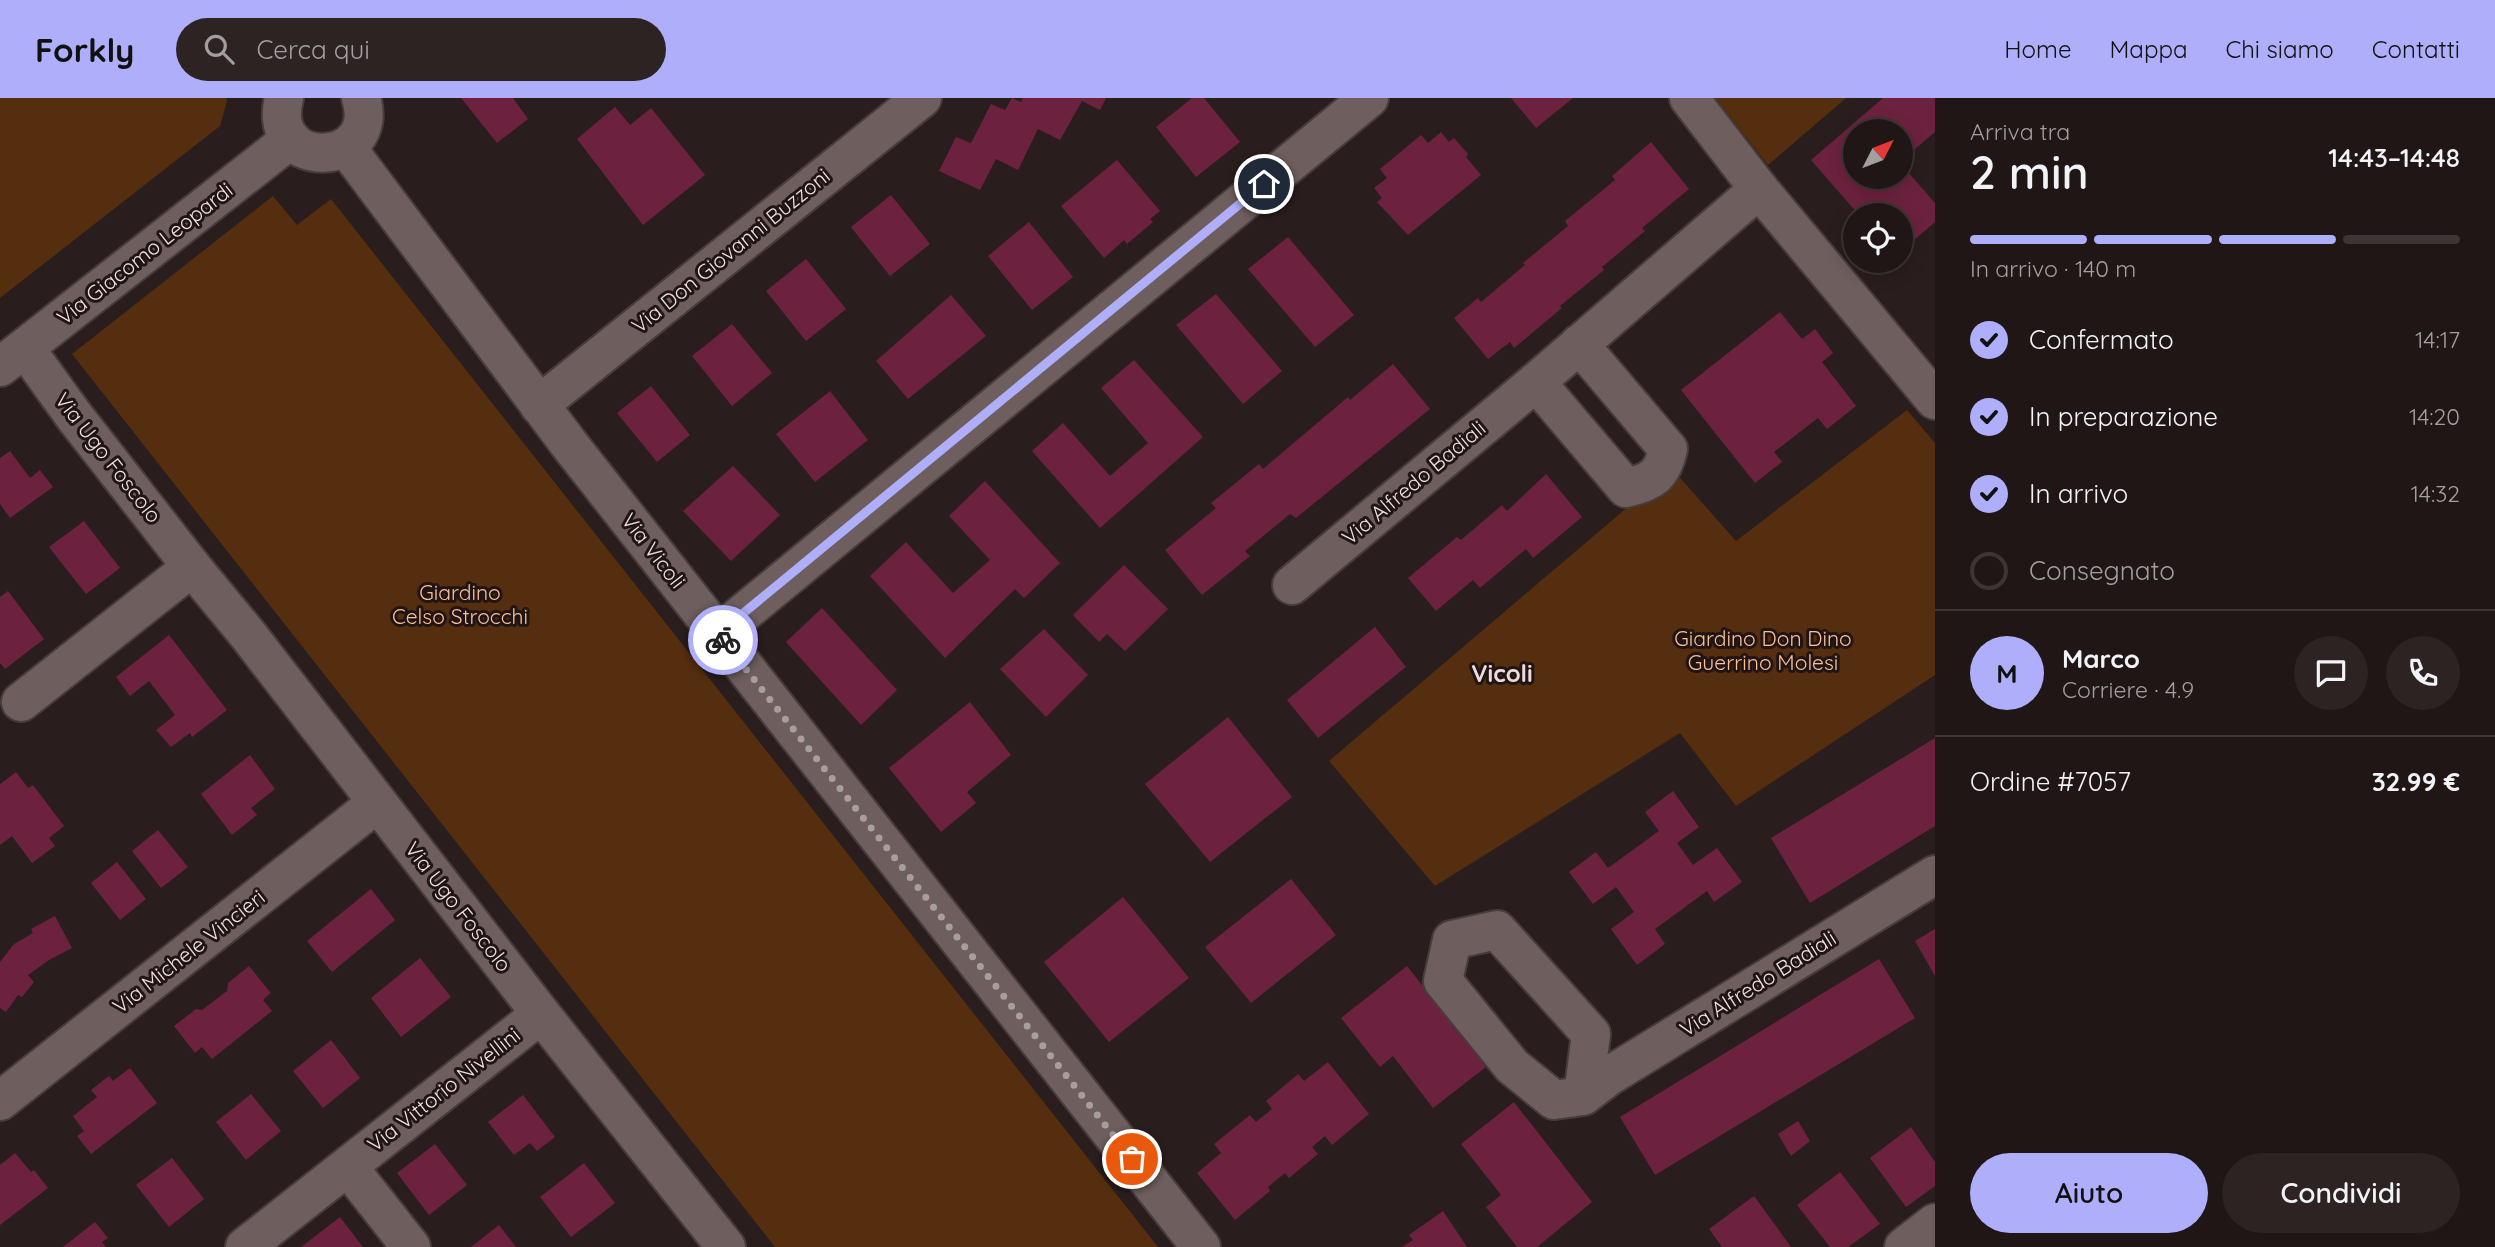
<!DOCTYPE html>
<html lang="it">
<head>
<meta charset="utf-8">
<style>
	:root { --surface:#201616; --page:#2d2323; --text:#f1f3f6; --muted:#a29fa1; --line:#3d3535; --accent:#aeaefa }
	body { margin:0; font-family:Quicksand,sans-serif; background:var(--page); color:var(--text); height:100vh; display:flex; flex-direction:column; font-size:26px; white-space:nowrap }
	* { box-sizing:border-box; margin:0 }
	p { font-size:23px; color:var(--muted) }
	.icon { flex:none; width:38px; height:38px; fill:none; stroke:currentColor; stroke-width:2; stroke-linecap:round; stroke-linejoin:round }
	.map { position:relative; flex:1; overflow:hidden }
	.drawer { display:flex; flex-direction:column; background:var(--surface); width:560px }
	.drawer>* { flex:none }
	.needle { width:46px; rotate:48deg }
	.controls { position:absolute; left:1843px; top:21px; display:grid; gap:14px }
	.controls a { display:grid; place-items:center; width:70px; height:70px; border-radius:50%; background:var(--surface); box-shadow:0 4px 18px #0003,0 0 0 2px var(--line); font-size:35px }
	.pin { position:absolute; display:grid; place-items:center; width:60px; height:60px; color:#fff; margin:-30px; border:4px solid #fff; border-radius:50%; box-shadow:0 2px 7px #0007 }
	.courier { position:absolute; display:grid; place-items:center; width:70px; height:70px; margin:-35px; border:5px solid #aeaefa; border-radius:50%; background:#fff; color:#222; box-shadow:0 2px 9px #0007 }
	.headline em { font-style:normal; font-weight:600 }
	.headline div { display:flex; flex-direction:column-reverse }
	.headline { display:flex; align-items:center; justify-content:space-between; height:119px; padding:0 35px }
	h1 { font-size:46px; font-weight:600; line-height:52px }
	.bar { display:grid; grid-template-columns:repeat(4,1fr); gap:10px 7px; align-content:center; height:84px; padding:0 35px }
	.bar i { height:9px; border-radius:5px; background:var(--line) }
	.bar .active { background:var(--accent) }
	.bar p { grid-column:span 4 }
	.line { display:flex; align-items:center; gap:18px; padding:0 35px; border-top:2px solid var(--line) }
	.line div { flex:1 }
	.round { display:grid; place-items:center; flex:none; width:74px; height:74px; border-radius:37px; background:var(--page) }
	ol { padding:0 35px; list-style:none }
	li { display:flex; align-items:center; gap:21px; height:77px }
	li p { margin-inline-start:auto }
	li .icon { padding:7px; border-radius:50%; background:var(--accent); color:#111; stroke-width:4 }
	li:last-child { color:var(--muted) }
	li i { width:38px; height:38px; border:4px solid var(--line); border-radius:50% }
	.button { display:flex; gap:14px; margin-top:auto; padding:14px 35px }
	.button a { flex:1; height:80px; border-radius:42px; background:var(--accent); color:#111; font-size:28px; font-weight:600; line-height:80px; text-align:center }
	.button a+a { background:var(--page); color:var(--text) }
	header { display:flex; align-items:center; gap:42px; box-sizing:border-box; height:98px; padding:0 35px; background:var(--accent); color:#111 }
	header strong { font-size:33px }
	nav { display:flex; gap:38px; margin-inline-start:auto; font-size:24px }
	.search { width:490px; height:63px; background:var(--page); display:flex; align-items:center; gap:18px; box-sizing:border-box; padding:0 24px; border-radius:38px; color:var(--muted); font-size:26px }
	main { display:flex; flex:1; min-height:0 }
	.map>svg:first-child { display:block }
</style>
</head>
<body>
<header>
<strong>Forkly</strong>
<div class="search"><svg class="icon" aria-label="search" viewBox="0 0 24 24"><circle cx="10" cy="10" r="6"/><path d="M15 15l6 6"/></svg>Cerca qui</div>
<nav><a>Home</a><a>Mappa</a><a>Chi siamo</a><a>Contatti</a></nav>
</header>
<main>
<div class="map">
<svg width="1935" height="1149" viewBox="0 0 1935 1149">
	<rect width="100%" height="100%" fill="#2a1d1d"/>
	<g fill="#542e0f">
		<polygon points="0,0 226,0 227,3 220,28 0,200"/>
		<polygon points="1715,0 1846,0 1768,67"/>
		<polygon points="273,98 297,127 331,101 1158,1149 775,1149 72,256"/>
		<polygon points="1907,312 1935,345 1935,577 1736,708 1680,635 1435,788 1329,663 1636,402 1674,373 1736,443"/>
	</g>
	<g fill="#6c223f">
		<polygon points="461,0 513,0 528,21 497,45"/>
		<polygon points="1012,0 1021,4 1023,0 1106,0 1100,12 1082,3 1060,42 1038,31 1018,72 996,61 980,92 939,73 956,39 971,45 991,6 1005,12"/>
		<polygon points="1192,0 1204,0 1240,44 1196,79 1156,29"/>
		<polygon points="1511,0 1573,0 1536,30"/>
		<polygon points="1883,0 1935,0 1935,34 1900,64 1900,33 1855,33 1855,79 1900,79 1900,65 1935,105 1935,124 1900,154 1900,117 1859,117 1811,62"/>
		<polygon points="615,9 630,27 651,10 705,77 643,127 577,41"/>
		<polygon points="1441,34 1449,44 1454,40 1468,56 1466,59 1481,77 1408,137 1377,104 1382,100 1374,90 1387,80 1380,71 1421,37 1428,45"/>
		<polygon points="1651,44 1689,91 1642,130 1645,133 1602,169 1604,172 1560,208 1562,210 1514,250 1510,244 1488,261 1454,220 1478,200 1481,204 1525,167 1523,165 1568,128 1565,123 1615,82 1612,78"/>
		<polygon points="1117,62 1160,113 1150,121 1153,124 1127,146 1124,142 1104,160 1061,108"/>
		<polygon points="891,97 930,146 890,178 851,129"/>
		<polygon points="1029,124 1073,179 1032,212 988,158"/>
		<polygon points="1288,139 1354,217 1315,249 1248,171"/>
		<polygon points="806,161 846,211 806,243 766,193"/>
		<polygon points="1216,196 1282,273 1243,306 1176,227"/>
		<polygon points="951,197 986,238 908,301 876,263"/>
		<polygon points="1780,214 1802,241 1815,231 1833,255 1822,264 1856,308 1827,331 1818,320 1774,354 1782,364 1755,385 1681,292"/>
		<polygon points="732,226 772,275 732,308 692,258"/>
		<polygon points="1134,262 1203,339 1100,430 1032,353 1063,325 1110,378 1148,345 1101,290"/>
		<polygon points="1393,266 1430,311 1296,420 1290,416 1245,453 1250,458 1202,497 1165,452 1216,410 1211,405 1259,366 1263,371 1348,299 1350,302"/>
		<polygon points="651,288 690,337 657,364 617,315"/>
		<polygon points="830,293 868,342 815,384 776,336"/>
		<polygon points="10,353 30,380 40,372 53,389 10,420 0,406 0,360"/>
		<polygon points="733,368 780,417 731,463 683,413"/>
		<polygon points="1546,376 1582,419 1533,460 1526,451 1480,490 1473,482 1436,513 1408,480 1457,439 1461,442 1502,407 1507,413"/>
		<polygon points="985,383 1060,465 1024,500 1015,491 945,560 870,478 906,444 953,495 990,462 949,418"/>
		<polygon points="84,423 120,470 86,496 49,449"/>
		<polygon points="1124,467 1168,511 1125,553 1107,536 1099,544 1073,517"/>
		<polygon points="8,493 44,541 5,571 0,565 0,499"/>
		<polygon points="822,510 897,592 861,627 786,544"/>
		<polygon points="1375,529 1406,569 1318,640 1287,602"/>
		<polygon points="1044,531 1088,577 1046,619 1000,571"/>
		<polygon points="169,537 227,612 192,639 190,635 171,649 156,632 175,617 149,583 130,598 116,579"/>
		<polygon points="970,604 1011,657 967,694 976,705 941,734 889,670"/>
		<polygon points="1228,619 1292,699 1210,764 1145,686"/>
		<polygon points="1935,640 1935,728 1810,805 1771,740"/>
		<polygon points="250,657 275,691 251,710 257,717 232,737 201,696"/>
		<polygon points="16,674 28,690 33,687 64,728 49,740 55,748 32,765 12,738 0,747 0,686"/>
		<polygon points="1673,693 1699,729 1677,745 1693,767 1717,750 1742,784 1714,804 1707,793 1655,831 1665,846 1637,867 1611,831 1634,814 1616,789 1593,806 1569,774 1596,754 1608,770 1659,733 1645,714"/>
		<polygon points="158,732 188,769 161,790 132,753"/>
		<polygon points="117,764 146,801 120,822 91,785"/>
		<polygon points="1291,781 1336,837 1251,905 1205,849"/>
		<polygon points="371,791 395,822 332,874 307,843"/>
		<polygon points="1123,799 1189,880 1109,944 1044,864"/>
		<polygon points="55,818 72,850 49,862 28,877 34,884 22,899 18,897 6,914 0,910 0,864 14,846 33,835 31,831"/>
		<polygon points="1935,831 1935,878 1915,843"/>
		<polygon points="420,860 451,899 401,939 371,900"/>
		<polygon points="1879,861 1915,920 1655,1077 1620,1019"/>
		<polygon points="249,868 271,895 263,902 272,913 212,961 202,949 195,955 174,928 196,911 202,912 227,893 228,885"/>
		<polygon points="1407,868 1486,969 1433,1010 1393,958 1380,969 1341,920"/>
		<polygon points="331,942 360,980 323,1010 293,973"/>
		<polygon points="1328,964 1369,1016 1332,1047 1325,1038 1312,1049 1318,1056 1289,1080 1285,1075 1268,1089 1270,1093 1235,1122 1197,1075 1221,1055 1214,1046 1250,1017 1256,1024 1272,1011 1266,1003 1298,976 1304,983"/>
		<polygon points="130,970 157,1005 91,1056 77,1038 84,1033 73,1018 97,999 91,992 109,978 113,983"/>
		<polygon points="251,996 281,1033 246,1062 216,1024"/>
		<polygon points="523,997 555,1039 537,1053 530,1045 514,1057 488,1024"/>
		<polygon points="1514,1004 1592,1104 1537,1149 1517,1149 1486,1109 1501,1097 1461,1046"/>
		<polygon points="1798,1023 1810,1043 1791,1058 1778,1036"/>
		<polygon points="1911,1029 1935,1064 1935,1088 1906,1109 1870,1060"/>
		<polygon points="435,1046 467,1087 429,1117 397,1075"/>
		<polygon points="15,1055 31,1074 34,1072 48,1090 0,1127 0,1067"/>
		<polygon points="172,1060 204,1101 169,1129 136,1087"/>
		<polygon points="584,1065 615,1105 571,1139 540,1099"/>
		<polygon points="1840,1074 1880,1126 1848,1149 1830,1149 1797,1107"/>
		<polygon points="1754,1098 1791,1149 1722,1149 1709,1131"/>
		<polygon points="1443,1113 1467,1149 1402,1149 1413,1142 1409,1137"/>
		<polygon points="340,1119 363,1149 301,1149"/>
		<polygon points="95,1124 108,1140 102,1144 106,1149 63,1149"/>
		<polygon points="499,1127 516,1149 471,1149"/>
	</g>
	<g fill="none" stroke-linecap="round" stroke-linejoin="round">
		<g stroke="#473c3c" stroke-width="42">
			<g id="street">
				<path d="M284,0C265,76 383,70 361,0"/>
				<polyline points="1689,0 1759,91 1935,302"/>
				<polyline points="346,49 569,346 1201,1149"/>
				<polyline points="25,250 74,318 192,469 249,538 541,916 726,1149"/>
				<polyline points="0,269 291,41"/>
				<path d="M1536,284L1626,390C1652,384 1662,378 1668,351L1579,246"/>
				<polyline points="539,307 922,0"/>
				<polyline points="1292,487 1536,284 1759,91"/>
				<polyline points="718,536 1369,0"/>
				<polyline points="21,604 192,469"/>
				<polyline points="1583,998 1591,936 1497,832 1452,842 1443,883 1512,968 1554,1002 1583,998 1609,978 1935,777"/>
				<polyline points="0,1003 377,705"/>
				<polyline points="348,1069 411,1149"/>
				<polyline points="245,1149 541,916"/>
				<polyline points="1904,1149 1935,1125"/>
			</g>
		</g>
		<use href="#street" stroke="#6e5e5e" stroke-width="38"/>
	</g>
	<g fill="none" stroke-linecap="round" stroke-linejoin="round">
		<polyline stroke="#a99e9e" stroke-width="7" stroke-dasharray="0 12.6" points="723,542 1132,1061"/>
		<polyline stroke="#aeaefa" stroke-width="9" points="723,542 718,536 1264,86"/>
	</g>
	<g text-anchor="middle" stroke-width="6" stroke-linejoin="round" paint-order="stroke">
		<g font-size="21" fill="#ede3e3" stroke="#201414">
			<text transform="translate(731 153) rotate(-39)" y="7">Via Don Giovanni Buzzoni</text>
			<text transform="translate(145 156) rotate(-38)" y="7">Via Giacomo Leopardi</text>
			<text transform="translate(108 360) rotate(52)" y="7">Via Ugo Foscolo</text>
			<text transform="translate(1414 385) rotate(-40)" y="7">Via Alfredo Badiali</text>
			<text transform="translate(653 453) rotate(52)" y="7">Via Vicoli</text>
			<text transform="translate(458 809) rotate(52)" y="7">Via Ugo Foscolo</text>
			<text transform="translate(189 854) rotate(-38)" y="7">Via Michele Vincieri</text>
			<text transform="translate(1758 886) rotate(-32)" y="7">Via Alfredo Badiali</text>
			<text transform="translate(444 992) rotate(-38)" y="7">Via Vittorio Nivellini</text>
		</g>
		<g font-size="21" fill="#f9c099" stroke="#201414">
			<text x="460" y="502">Giardino<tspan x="460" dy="24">Celso Strocchi</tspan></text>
			<text x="1763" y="548">Giardino Don Dino<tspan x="1763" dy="24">Guerrino Molesi</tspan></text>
		</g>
		<g font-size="24" font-weight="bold" fill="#eedbdb" stroke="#201414">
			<text x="1502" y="584">Vicoli</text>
		</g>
	</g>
</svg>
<div class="controls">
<a><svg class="needle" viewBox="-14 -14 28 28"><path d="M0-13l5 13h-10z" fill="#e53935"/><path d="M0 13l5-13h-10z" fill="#a29fa1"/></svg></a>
<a><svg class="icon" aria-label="locate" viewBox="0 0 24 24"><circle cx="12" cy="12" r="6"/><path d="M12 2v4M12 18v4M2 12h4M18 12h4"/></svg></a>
</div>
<div class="pin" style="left:1132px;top:1061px;background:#ea580c"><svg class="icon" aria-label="bag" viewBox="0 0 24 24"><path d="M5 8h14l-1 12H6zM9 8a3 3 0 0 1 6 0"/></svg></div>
<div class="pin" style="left:1264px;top:86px;background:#1f2937"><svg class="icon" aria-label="home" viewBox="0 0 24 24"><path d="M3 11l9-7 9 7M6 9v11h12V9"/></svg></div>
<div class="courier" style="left:723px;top:542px"><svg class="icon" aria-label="bike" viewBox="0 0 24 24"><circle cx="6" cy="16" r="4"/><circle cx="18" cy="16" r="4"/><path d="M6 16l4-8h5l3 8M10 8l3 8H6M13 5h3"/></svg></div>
</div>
<section class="drawer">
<div class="headline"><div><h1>2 min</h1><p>Arriva tra</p></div><em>14:43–14:48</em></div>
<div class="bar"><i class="active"></i><i class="active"></i><i class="active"></i><i></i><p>In arrivo · 140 m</p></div>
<ol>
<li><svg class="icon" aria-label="check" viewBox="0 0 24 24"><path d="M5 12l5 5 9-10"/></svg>Confermato<p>14:17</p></li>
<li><svg class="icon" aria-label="check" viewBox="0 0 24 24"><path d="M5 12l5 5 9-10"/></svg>In preparazione<p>14:20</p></li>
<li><svg class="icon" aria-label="check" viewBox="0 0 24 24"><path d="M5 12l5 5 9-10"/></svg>In arrivo<p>14:32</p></li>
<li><i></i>Consegnato</li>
</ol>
<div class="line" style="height:126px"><b class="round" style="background:var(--accent);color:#111">M</b><div><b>Marco</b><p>Corriere · 4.9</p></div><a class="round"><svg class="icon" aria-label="chat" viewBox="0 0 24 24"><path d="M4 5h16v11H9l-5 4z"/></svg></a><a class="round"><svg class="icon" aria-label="phone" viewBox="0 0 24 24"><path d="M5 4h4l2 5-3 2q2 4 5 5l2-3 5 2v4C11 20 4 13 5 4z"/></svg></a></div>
<div class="line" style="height:91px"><div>Ordine #7057</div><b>32.99 €</b></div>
<div class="button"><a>Aiuto</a><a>Condividi</a></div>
</section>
</main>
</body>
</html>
